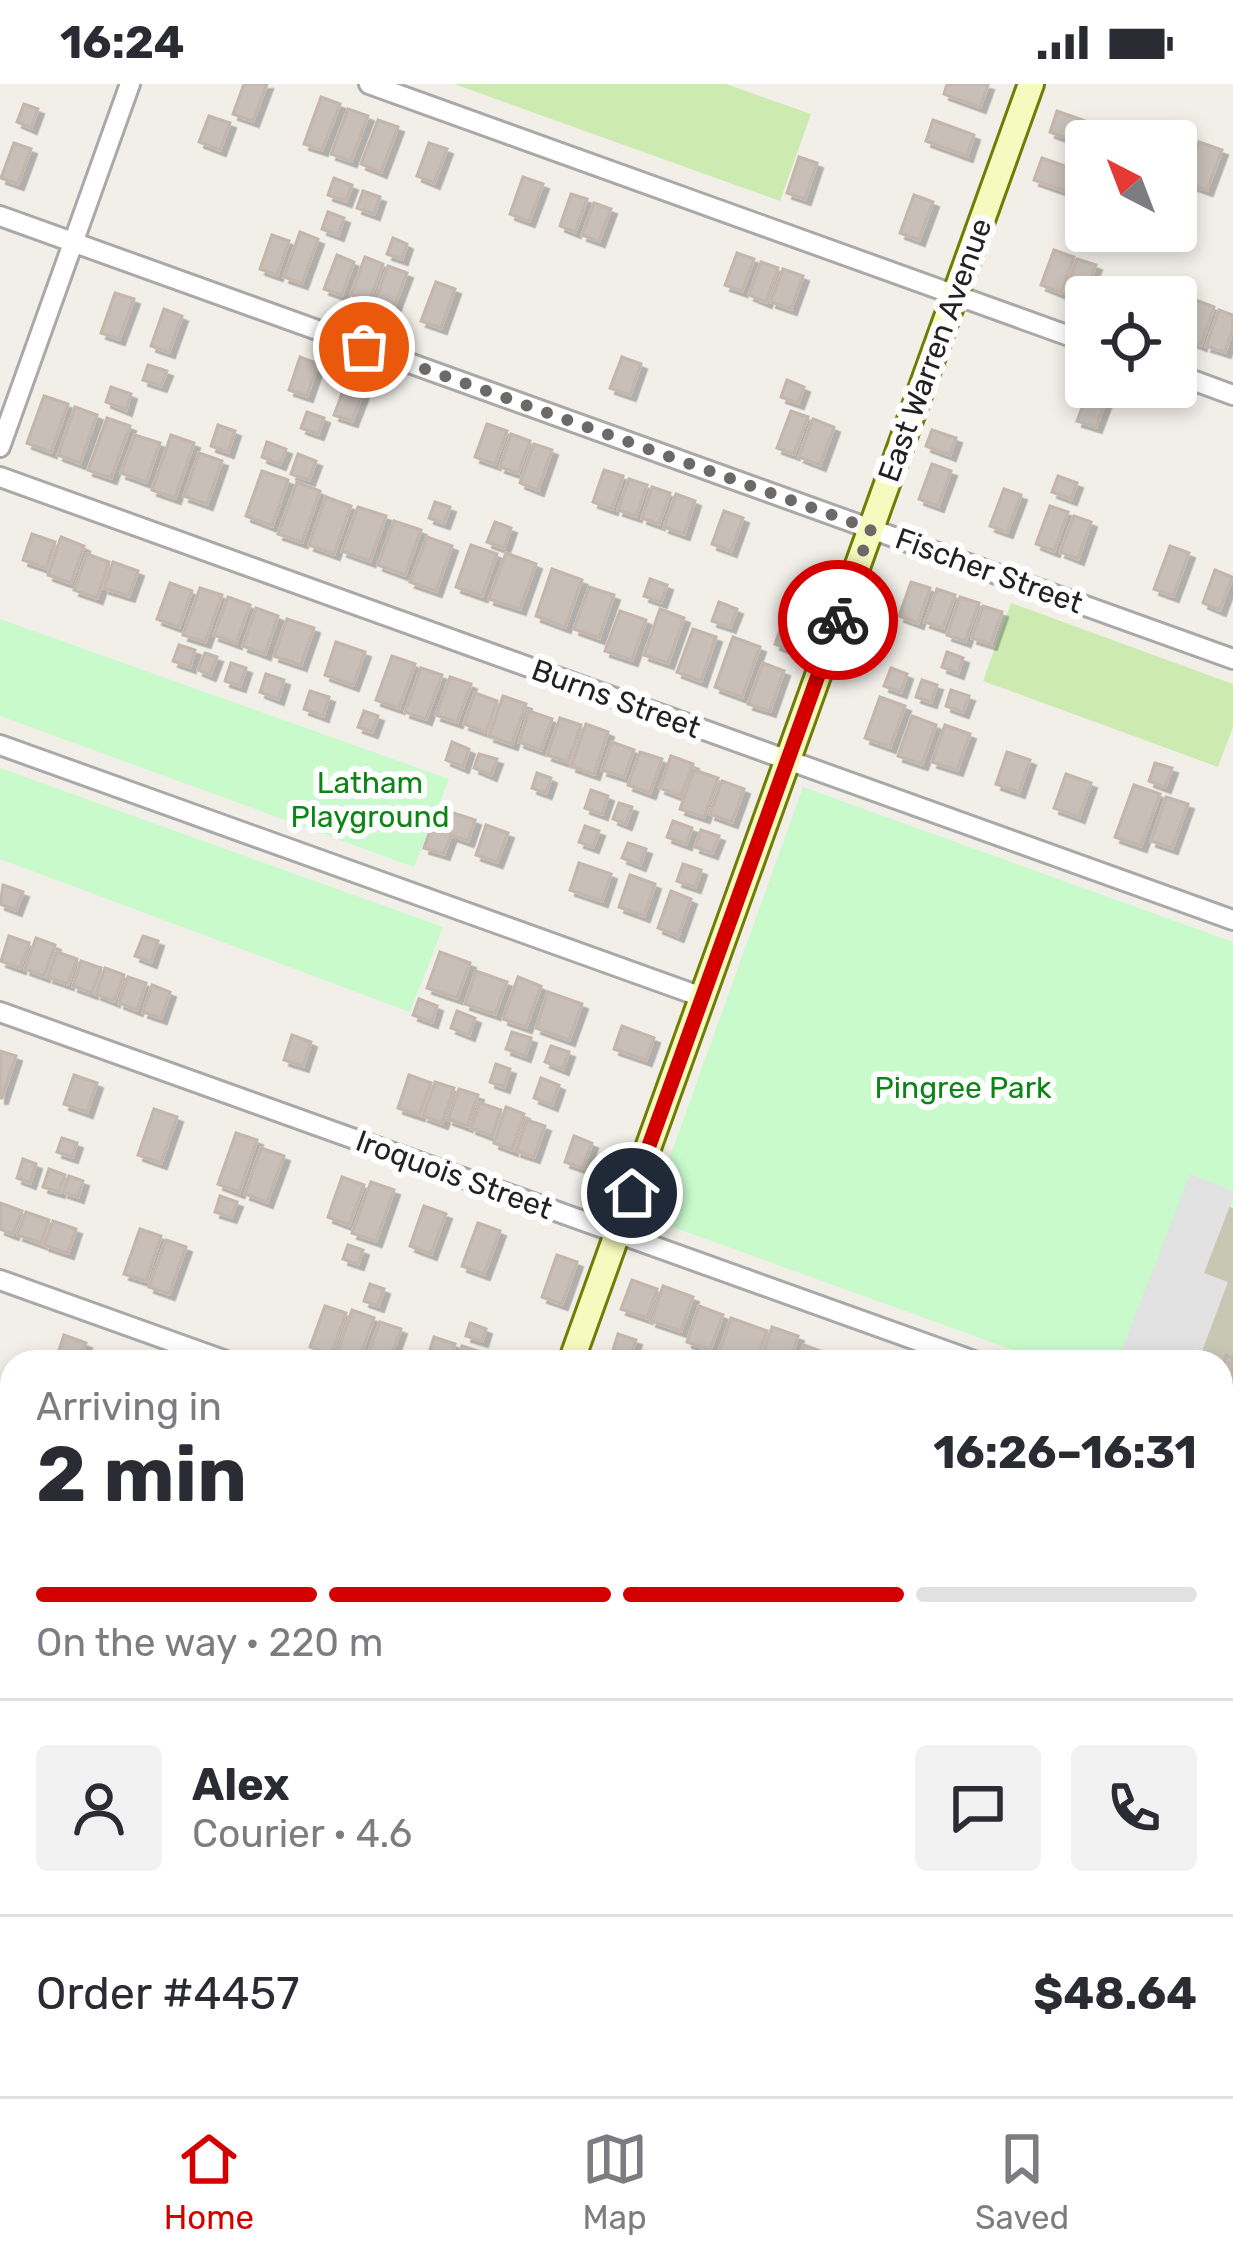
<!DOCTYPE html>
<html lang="en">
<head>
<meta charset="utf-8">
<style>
	:root { --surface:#fff; --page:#f2f2f3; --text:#2b2b33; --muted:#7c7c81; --line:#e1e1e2; --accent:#d40000 }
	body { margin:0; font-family:Rubik,sans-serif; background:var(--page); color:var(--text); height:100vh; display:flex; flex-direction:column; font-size:45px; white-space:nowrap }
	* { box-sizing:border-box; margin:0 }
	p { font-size:39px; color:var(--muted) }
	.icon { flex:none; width:66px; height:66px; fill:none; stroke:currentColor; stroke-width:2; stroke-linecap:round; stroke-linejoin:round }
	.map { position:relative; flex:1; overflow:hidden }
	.details { position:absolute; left:0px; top:1266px; width:1233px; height:747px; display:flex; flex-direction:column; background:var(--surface); border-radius:36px 36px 0 0; box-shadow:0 6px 18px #0003 }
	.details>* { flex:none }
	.needle { width:78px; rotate:318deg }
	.tools { position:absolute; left:1065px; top:36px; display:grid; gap:24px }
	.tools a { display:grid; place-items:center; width:132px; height:132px; border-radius:12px; background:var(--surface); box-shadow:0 6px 18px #0003; font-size:60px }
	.pin { position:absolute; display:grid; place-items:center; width:102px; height:102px; color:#fff; margin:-51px; border:6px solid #fff; border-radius:50%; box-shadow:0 3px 12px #0007 }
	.courier { position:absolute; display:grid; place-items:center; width:120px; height:120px; margin:-60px; border:9px solid #d40000; border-radius:50%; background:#fff; color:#222; box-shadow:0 3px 15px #0007 }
	.headline em { font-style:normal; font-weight:700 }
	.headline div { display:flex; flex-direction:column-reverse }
	.headline { display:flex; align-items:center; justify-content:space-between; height:204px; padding:0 36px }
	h1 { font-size:78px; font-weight:700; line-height:90px }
	.bar { display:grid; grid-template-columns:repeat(4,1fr); gap:18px 12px; align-content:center; height:144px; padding:0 36px }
	.bar i { height:15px; border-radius:9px; background:var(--line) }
	.bar .selected { background:var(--accent) }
	.bar p { grid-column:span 4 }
	.line { display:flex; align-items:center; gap:30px; padding:0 36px; border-top:3px solid var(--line) }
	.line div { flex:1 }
	.round { display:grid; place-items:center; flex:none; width:126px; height:126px; border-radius:12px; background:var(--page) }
	.status { display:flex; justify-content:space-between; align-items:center; height:84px; padding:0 60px; background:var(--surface); direction:ltr }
	.status svg { height:33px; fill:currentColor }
	.dock { display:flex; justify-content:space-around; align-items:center; height:168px; border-top:3px solid var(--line); background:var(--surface); font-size:33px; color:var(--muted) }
	.dock a { display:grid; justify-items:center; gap:6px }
	.dock .selected { color:var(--accent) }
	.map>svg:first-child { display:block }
</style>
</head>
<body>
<div class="status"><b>16:24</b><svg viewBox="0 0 49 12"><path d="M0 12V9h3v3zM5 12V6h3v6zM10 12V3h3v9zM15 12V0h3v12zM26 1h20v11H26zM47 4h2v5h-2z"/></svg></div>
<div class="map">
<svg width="1233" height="2012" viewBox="0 0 1233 2012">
	<defs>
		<filter id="shadow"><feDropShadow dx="5.5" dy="5.5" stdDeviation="0" flood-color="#0004"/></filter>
	</defs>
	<rect width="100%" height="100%" fill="#f2efe9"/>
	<polygon fill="#c7c7b4" points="1218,1119 1233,1124 1233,1342 1221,1338 1221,1278 1159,1278"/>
	<polygon fill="#eef0d5" points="526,2001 669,2001 665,2012 522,2012"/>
	<g fill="#cdebb0">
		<polygon points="454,0 726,0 811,30 780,117"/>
		<polygon points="1011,519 1233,600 1233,643 1218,683 983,597"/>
		<polygon points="1,1869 12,1873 12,1969 0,1965"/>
	</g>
	<g fill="#c8facc">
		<polygon points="0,535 449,695 414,783 0,632"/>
		<polygon points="0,684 443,843 410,928 0,775"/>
		<polygon points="803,703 1233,858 1233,1124 1219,1119 1159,1278 1046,1278 648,1134"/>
	</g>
	<polygon fill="#e2e2e2" points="1190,1090 1233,1107 1233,1114 1204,1189 1228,1198 1198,1278 1117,1278"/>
	<g fill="#c7bfb8" stroke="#c4b6ab" stroke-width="3" filter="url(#shadow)">
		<polygon points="244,0 267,0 253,37 233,30"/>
		<polygon points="947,0 985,0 988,1 980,23 944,10"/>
		<polygon points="321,13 340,20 322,66 304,60"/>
		<polygon points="24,20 38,25 31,44 17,38"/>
		<polygon points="348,25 368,32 351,77 331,70"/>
		<polygon points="1057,27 1099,42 1094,57 1086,57 1086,61 1050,48"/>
		<polygon points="209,32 230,39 220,66 199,58"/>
		<polygon points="378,36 398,43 381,88 361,80"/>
		<polygon points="933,36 974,51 967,72 926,57"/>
		<polygon points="1199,58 1222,66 1207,106 1184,98"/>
		<polygon points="14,59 31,65 18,100 1,94"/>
		<polygon points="429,59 447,65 434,99 417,92"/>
		<polygon points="799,73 817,79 805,115 787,109"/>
		<polygon points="1042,74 1079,87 1071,109 1034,96"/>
		<polygon points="523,93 543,100 529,137 510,130"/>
		<polygon points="334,94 352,101 346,117 328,111"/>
		<polygon points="363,107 380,113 374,130 357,124"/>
		<polygon points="571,110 587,115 575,148 560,142"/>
		<polygon points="914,111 933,118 919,156 900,149"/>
		<polygon points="594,119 611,125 599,157 582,151"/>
		<polygon points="328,128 344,134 338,151 322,145"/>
		<polygon points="300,148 318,155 302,199 284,193"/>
		<polygon points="272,151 289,157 277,191 260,185"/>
		<polygon points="393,154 407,160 402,175 387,170"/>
		<polygon points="1054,166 1074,173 1061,209 1041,201"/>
		<polygon points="737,169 754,175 742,207 725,201"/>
		<polygon points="337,171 354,178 342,211 324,205"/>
		<polygon points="365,173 383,180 369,218 351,211"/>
		<polygon points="1077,175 1096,181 1083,215 1065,208"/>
		<polygon points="761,178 778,184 766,218 749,211"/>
		<polygon points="388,182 407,189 393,226 374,219"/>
		<polygon points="783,185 803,192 791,225 771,218"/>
		<polygon points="1150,195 1171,202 1168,213 1143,213"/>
		<polygon points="436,198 455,205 441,244 421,237"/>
		<polygon points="115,209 134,215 119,255 101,249"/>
		<polygon points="1193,215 1214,223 1201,261 1180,253"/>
		<polygon points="164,225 182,232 169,268 151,262"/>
		<polygon points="1219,226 1233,231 1233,245 1225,268 1206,262"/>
		<polygon points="300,273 318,280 307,312 289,306"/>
		<polygon points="622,273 641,280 630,311 610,304"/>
		<polygon points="148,281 167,287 161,302 143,296"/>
		<polygon points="349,291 367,298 352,337 334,331"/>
		<polygon points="787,296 804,303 798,319 781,313"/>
		<polygon points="111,303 131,310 126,326 106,318"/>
		<polygon points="1090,303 1111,303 1096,343 1077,337"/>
		<polygon points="44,312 68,320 51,368 27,359"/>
		<polygon points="75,323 97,331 80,379 58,371"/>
		<polygon points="791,327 808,333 794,370 777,364"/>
		<polygon points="307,328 324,334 318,350 301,344"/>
		<polygon points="107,334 130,342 111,394 88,386"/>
		<polygon points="813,335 834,343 820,381 799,373"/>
		<polygon points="487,340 507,347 495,380 475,373"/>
		<polygon points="218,341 235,347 228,368 211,362"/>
		<polygon points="932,346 956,354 950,371 926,362"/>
		<polygon points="511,350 530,357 518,389 500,383"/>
		<polygon points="135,351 160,359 146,398 121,389"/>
		<polygon points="171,351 194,359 175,414 152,406"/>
		<polygon points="267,358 286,365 280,380 262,373"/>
		<polygon points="534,360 552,366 538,406 520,399"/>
		<polygon points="199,369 222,377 207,420 184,412"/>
		<polygon points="298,370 316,377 309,396 291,390"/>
		<polygon points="932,380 951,387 938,422 919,415"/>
		<polygon points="604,386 623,392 612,425 593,418"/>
		<polygon points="262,387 288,396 272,442 246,432"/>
		<polygon points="1058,392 1077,399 1071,415 1052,408"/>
		<polygon points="629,395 647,401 636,432 618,426"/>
		<polygon points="297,398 320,407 302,458 278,450"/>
		<polygon points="652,403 670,409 659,440 642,434"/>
		<polygon points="1004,405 1021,411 1007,448 990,442"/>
		<polygon points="676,410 695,417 684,450 664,443"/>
		<polygon points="326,413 351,422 334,470 309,461"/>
		<polygon points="435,418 450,423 444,439 429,434"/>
		<polygon points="1050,422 1068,428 1054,467 1036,460"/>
		<polygon points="358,423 386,432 370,477 342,467"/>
		<polygon points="724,427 743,434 731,467 712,460"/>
		<polygon points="1074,432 1091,438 1078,475 1060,468"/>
		<polygon points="394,437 421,446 405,491 378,481"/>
		<polygon points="495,438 511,444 504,464 487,458"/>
		<polygon points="32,450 55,458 46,484 23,476"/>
		<polygon points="61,453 84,462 71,499 48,491"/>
		<polygon points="427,453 452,462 436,507 410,498"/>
		<polygon points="471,461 497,470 482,512 456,503"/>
		<polygon points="1170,462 1189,469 1173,512 1154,505"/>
		<polygon points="506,469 536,480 520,525 489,515"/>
		<polygon points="87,470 109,478 97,514 74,506"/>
		<polygon points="113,478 138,487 129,512 104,504"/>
		<polygon points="552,485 582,496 565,543 536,532"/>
		<polygon points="1215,486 1232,493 1220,526 1203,519"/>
		<polygon points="650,495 667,501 661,518 644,512"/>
		<polygon points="911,498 930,504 918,539 899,532"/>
		<polygon points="170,499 192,507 179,543 157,535"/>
		<polygon points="589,503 614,511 599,554 574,545"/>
		<polygon points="200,504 222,511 205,558 183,551"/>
		<polygon points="937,505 955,511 943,544 925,538"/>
		<polygon points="228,513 250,521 236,559 214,551"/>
		<polygon points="960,513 979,519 965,557 947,551"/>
		<polygon points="719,518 737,525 730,543 712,537"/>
		<polygon points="983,522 1002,528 991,560 972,554"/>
		<polygon points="256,524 278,532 265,570 243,562"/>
		<polygon points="660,525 684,534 668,579 644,571"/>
		<polygon points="620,527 646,536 632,576 605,567"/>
		<polygon points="287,535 314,544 301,581 274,572"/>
		<polygon points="781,543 798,548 791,566 775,560"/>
		<polygon points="693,545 716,553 701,597 677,588"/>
		<polygon points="733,553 760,563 742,613 715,603"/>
		<polygon points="336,558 365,568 353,601 325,591"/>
		<polygon points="179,561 195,566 190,583 173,577"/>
		<polygon points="947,568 963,574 958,589 942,583"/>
		<polygon points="205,569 217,573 210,591 198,586"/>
		<polygon points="392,572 415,580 399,624 376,616"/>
		<polygon points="231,579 246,584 240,602 225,597"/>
		<polygon points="763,579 784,587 770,627 748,620"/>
		<polygon points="421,584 442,591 426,635 405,628"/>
		<polygon points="891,584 907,590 901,608 884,602"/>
		<polygon points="266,590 284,596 278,615 260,608"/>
		<polygon points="450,593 471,600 457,638 436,631"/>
		<polygon points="922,596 937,601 931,618 916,613"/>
		<polygon points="951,606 969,612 963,628 946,622"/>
		<polygon points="310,607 329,613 323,632 304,625"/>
		<polygon points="475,609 497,617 486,648 464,640"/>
		<polygon points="503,612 526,620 512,660 489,652"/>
		<polygon points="880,613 905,622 890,663 865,654"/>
		<polygon points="364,627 378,632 372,648 358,643"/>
		<polygon points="529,627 552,635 541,666 519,658"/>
		<polygon points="912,632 936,641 922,680 898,672"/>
		<polygon points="560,634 581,641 568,678 547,671"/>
		<polygon points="586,640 608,648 594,690 571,682"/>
		<polygon points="945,641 970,650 957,686 932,678"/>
		<polygon points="452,658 469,665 463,683 446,676"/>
		<polygon points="612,658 634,666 624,693 602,686"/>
		<polygon points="640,668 662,675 650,709 628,701"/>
		<polygon points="1007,668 1030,676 1019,708 996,700"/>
		<polygon points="479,670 497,675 491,691 474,684"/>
		<polygon points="671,672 693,680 681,712 660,704"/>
		<polygon points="1155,679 1172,684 1165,703 1149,697"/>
		<polygon points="694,686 718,694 704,733 680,725"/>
		<polygon points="537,689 551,694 546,709 532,704"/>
		<polygon points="1066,690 1091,699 1079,733 1054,724"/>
		<polygon points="722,697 744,705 732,738 710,730"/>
		<polygon points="1134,701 1160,710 1141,762 1115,753"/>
		<polygon points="591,706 608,712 602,730 585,724"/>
		<polygon points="1166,713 1188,720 1172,764 1151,757"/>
		<polygon points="619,719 632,723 626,740 613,735"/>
		<polygon points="438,724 475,736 468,757 451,751 444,770 424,764"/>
		<polygon points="673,737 692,744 686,760 667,753"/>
		<polygon points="486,741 508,749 497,778 476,771"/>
		<polygon points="585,742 599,747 593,763 579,758"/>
		<polygon points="701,746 719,752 712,769 695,763"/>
		<polygon points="628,759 646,765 640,781 622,774"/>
		<polygon points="579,779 611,790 602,817 570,806"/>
		<polygon points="683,780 701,786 695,803 677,797"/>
		<polygon points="630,791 655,800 644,832 619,823"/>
		<polygon points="3,801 23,808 16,826 0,820"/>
		<polygon points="671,807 691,815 678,852 658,844"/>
		<polygon points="9,852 29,859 20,884 1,877"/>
		<polygon points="143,852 158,857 151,878 135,872"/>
		<polygon points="36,854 55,861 44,892 25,885"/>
		<polygon points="57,868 77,875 68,900 48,893"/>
		<polygon points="440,868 470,879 457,914 427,904"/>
		<polygon points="81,877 101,884 92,909 73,902"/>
		<polygon points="105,884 124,891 114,917 96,910"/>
		<polygon points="476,887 507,898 495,930 465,920"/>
		<polygon points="128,893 146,899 137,926 119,919"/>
		<polygon points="518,893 541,902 526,943 503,935"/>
		<polygon points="152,901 170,908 161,934 143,928"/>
		<polygon points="548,908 582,920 569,956 536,944"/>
		<polygon points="419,915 437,922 432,938 413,931"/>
		<polygon points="457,927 475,934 469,951 451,944"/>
		<polygon points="622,942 654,954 646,976 614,965"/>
		<polygon points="512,948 531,954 525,972 506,965"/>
		<polygon points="292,951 311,958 303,982 284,976"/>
		<polygon points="551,962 569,968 563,985 545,978"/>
		<polygon points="0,967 16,972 2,1014 0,1014"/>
		<polygon points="496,980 510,985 504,1003 490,998"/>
		<polygon points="74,991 97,999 87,1028 64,1020"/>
		<polygon points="409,991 431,999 419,1031 398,1024"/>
		<polygon points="541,994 559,1001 552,1021 534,1014"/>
		<polygon points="435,998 454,1004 442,1039 423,1032"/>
		<polygon points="459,1005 478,1011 467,1042 448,1035"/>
		<polygon points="480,1019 501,1026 492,1052 471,1044"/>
		<polygon points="506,1023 524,1030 512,1066 494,1059"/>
		<polygon points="154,1025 177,1033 161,1079 138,1071"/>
		<polygon points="527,1036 545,1042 534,1073 516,1067"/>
		<polygon points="236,1049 257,1056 239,1108 218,1100"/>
		<polygon points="574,1052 592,1059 583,1084 565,1078"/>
		<polygon points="62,1054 77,1059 72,1073 57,1068"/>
		<polygon points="261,1064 284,1072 267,1118 245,1110"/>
		<polygon points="23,1075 36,1080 30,1099 17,1094"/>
		<polygon points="49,1085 65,1091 59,1108 43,1103"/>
		<polygon points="69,1092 83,1097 78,1113 63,1108"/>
		<polygon points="342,1093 364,1101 349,1141 328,1133"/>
		<polygon points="371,1098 394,1106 376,1157 352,1149"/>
		<polygon points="220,1112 237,1118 231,1133 215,1128"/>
		<polygon points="0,1119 22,1127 13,1150 0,1145"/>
		<polygon points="424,1122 446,1130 431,1170 410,1162"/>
		<polygon points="26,1128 49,1136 41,1159 18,1151"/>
		<polygon points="53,1137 76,1145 68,1169 44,1161"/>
		<polygon points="478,1139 500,1147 484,1190 462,1182"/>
		<polygon points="140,1145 161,1152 146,1197 124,1190"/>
		<polygon points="166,1156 186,1163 169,1210 149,1203"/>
		<polygon points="348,1161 363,1166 358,1180 343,1175"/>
		<polygon points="557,1171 577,1178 562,1220 542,1213"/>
		<polygon points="632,1196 657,1205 647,1234 621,1225"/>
		<polygon points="370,1200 384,1205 378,1222 364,1217"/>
		<polygon points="663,1202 693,1213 681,1247 651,1237"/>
		<polygon points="325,1222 346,1229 331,1271 310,1263"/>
		<polygon points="699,1222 723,1231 710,1266 687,1258"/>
		<polygon points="352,1226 374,1234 358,1278 336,1272"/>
		<polygon points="731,1234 767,1247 756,1278 719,1268"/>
		<polygon points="380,1238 401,1245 389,1278 365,1278"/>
		<polygon points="470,1239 486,1245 482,1257 466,1252"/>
		<polygon points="772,1243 798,1252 789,1278 760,1278"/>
		<polygon points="618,1250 636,1256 630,1272 613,1266"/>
		<polygon points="64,1251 86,1259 79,1278 55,1278"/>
		<polygon points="434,1253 455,1260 449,1278 426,1278"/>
		<polygon points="804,1261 831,1271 828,1278 798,1278"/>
		<polygon points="462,1262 484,1269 481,1278 456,1278"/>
		<polygon points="1226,1271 1232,1274 1233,1271 1233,1296 1221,1292"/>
		<polygon points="1221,1414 1233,1418 1233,1487 1221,1482"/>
		<polygon points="6,1493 12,1495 12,1540 9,1549 0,1546 0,1509"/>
		<polygon points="1229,1699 1233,1700 1233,1796 1221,1791 1221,1720"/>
		<polygon points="226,2001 276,2001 272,2012 250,2012"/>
		<polygon points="1159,2001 1208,2001 1204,2012 1189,2012"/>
	</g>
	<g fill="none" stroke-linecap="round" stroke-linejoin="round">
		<g stroke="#a9a9a9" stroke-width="24">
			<g id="minor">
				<polyline points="369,0 1086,258"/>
				<polyline points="0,132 1233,575"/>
				<polyline points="1176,290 1233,311"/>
				<polyline points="0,363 130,0"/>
				<polyline points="0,393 1233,836"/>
				<polyline points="0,661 702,913"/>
				<polyline points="0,928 977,1278"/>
				<polyline points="0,1196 229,1278"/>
				<polyline points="1221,1366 1233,1371"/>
				<polyline points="0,1463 12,1468"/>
				<polyline points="0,1724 12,1729"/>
				<polyline points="1221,1902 1233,1906"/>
				<polyline points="755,2001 785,2012"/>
				<polyline points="826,2012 830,2001"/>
			</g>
		</g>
		<g stroke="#707d05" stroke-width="30">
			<g id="secondary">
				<polyline points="571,1278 1031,0"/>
				<polyline points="1221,1634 1233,1601"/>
				<polyline points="0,1998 39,2012"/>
				<polyline points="308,2012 312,2001"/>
				<polyline points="1081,2012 1085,2001"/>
			</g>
		</g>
		<use href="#minor" stroke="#fff" stroke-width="18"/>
		<use href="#secondary" stroke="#f7fabf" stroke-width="24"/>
	</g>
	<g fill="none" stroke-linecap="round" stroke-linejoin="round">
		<polyline stroke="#6b6a68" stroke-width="12" stroke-dasharray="0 21.6" points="364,263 871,445 838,536"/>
		<polyline stroke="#d40000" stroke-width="15" points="632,1109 838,536"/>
	</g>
	<g text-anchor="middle" stroke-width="12" stroke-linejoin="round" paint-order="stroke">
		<g font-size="30" fill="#222" stroke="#fff">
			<text transform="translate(935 266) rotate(-70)" y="10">East Warren Avenue</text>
			<text transform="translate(989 487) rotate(20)" y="10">Fischer Street</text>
			<text transform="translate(616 615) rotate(20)" y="10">Burns Street</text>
			<text transform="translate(454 1091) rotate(20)" y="10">Iroquois Street</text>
		</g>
		<g font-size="30" fill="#0c8416" stroke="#fff">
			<text x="370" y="709">Latham<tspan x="370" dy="34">Playground</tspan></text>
			<text x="963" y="1014">Pingree Park</text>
		</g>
	</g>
</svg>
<div class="tools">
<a><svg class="needle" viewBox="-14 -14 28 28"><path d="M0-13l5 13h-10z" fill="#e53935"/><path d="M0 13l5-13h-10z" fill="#7c7c81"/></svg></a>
<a><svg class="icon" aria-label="locate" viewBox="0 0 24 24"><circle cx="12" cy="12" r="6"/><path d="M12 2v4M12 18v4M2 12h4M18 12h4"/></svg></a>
</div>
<div class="pin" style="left:364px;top:263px;background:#ea580c"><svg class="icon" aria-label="bag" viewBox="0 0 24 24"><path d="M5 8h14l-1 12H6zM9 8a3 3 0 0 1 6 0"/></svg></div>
<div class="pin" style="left:632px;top:1109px;background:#1f2937"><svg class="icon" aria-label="home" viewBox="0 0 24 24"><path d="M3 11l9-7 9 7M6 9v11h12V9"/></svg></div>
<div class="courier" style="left:838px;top:536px"><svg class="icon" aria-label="bike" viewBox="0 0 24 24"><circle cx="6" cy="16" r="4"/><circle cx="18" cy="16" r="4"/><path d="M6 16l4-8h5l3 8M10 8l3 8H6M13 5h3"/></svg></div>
<section class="details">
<div class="headline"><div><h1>2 min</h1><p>Arriving in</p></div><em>16:26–16:31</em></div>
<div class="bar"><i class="selected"></i><i class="selected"></i><i class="selected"></i><i></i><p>On the way · 220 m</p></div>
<div class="line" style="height:216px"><a class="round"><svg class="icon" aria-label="person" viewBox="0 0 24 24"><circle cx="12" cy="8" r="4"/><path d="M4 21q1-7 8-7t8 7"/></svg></a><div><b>Alex</b><p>Courier · 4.6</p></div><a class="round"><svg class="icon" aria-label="chat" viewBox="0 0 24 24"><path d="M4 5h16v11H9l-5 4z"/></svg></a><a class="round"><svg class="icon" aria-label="phone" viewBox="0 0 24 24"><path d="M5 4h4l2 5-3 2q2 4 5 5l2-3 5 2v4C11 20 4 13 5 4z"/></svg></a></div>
<div class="line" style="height:156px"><div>Order #4457</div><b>$48.64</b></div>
</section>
</div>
<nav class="dock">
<a class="selected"><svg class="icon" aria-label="home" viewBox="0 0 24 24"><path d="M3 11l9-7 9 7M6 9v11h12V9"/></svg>Home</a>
<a><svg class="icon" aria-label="map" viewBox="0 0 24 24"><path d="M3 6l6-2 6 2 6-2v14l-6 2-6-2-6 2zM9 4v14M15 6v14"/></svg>Map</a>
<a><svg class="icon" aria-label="saved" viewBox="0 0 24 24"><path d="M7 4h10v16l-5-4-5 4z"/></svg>Saved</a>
</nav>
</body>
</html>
